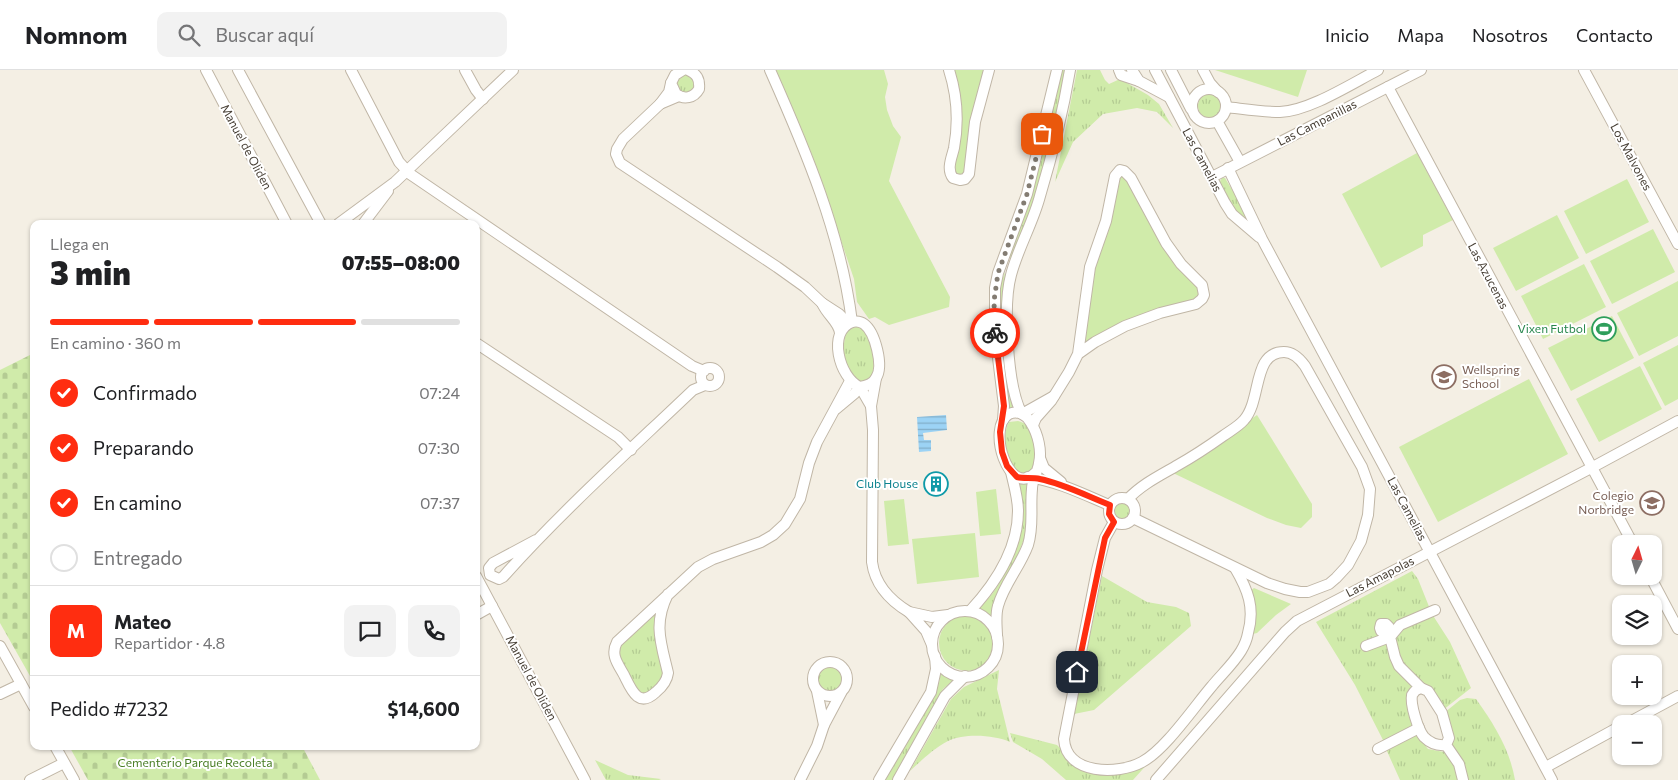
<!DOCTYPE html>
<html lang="es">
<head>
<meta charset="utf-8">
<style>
	:root { --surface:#fff; --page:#f2f2f2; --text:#202124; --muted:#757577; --line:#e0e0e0; --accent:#ff2d10 }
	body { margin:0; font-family:Commissioner,sans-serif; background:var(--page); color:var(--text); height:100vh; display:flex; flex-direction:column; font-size:19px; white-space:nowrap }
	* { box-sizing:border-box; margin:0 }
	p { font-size:16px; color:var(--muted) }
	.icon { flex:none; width:28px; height:28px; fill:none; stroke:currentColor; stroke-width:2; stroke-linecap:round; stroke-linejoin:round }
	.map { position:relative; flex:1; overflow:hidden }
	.sheet { position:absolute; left:30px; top:150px; width:450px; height:530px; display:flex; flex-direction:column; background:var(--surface); border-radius:10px; box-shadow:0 1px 4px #0004 }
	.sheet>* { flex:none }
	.needle { width:32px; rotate:5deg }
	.buttons { position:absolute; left:1612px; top:465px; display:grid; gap:10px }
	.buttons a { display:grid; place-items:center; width:50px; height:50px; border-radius:10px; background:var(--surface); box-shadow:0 1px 4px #0004; font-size:25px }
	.pin { position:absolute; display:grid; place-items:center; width:42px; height:42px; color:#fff; margin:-21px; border-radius:10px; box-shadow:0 2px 8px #0006 }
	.courier { position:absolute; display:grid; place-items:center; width:50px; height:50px; margin:-25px; border:4px solid #ff2d10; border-radius:50%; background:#fff; color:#222; box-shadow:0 1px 6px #0007 }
	.head em { font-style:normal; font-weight:800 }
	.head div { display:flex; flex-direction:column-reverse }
	.head { display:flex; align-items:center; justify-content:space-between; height:85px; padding:0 20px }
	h1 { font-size:32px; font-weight:800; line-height:38px }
	.bar { display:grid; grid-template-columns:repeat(4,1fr); gap:8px 5px; align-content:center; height:60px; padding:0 20px }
	.bar i { height:6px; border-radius:4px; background:var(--line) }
	.bar .active { background:var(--accent) }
	.bar p { grid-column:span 4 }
	.line { display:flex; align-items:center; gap:12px; padding:0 20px; border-top:1px solid var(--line) }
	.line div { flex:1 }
	.round { display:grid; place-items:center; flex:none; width:52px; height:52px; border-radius:10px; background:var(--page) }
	ol { padding:0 20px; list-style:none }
	li { display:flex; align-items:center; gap:15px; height:55px }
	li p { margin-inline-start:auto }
	li .icon { padding:5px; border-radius:50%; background:var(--accent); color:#fff; stroke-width:4 }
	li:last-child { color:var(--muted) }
	li i { width:28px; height:28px; border:2px solid var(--line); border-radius:50% }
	header { display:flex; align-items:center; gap:30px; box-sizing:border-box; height:70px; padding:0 25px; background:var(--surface); border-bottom:1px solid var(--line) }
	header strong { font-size:24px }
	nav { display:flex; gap:28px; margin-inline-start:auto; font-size:18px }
	.search { width:350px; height:45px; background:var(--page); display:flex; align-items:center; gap:12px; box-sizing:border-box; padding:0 18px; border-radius:10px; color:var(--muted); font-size:19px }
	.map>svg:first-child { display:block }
</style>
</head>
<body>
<header>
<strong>Nomnom</strong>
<div class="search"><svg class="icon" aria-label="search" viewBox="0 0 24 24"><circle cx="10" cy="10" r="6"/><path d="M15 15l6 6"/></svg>Buscar aquí</div>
<nav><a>Inicio</a><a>Mapa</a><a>Nosotros</a><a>Contacto</a></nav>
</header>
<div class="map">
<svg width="1678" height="710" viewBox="0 0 1678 710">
	<defs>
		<pattern id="grass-tufts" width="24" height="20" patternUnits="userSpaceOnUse" patternTransform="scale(1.25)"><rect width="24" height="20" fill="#d0ebaa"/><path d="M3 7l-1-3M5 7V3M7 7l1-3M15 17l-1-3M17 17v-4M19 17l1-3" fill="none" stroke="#b4cb93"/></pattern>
		<pattern id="cemetery-stones" width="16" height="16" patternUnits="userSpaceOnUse" patternTransform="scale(1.25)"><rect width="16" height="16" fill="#d0ebaa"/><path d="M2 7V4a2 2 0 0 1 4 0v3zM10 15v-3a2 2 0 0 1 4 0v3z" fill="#b4cb93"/></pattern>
		<pattern id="water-rules" width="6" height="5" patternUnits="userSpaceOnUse" patternTransform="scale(1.25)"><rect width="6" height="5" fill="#9cd3f5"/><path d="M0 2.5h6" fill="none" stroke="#81adc7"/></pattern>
	</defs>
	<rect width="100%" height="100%" fill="#f4efe4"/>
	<g fill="url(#grass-tufts)">
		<path d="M1060,0H1066L1064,12C1050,72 1040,133 1011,188L1009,187L1037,102Z"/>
		<polygon points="1077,0 1100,0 1105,10 1109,14 1120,9 1148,25 1159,34 1173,58 1157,42 1137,38 1103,44 1073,72 1055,112"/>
		<polygon points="681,3 695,7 695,20 681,24 674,12"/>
		<circle cx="1210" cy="36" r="12"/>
		<polygon points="1222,108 1225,108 1252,153 1236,141 1221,115 1220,111"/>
		<path d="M1005,202L1004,217L1016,340L1006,342C1003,305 990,235 1005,202Z"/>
		<path d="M859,256L864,258L876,282L874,307L862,313C841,305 841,278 847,260Z"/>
		<path d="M1018,351C1025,353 1030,356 1033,363C1038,375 1038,400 1024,406C1005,397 1000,369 1009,352Z"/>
		<path d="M1016,411H1027L1026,464L992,550L989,546L977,540C989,530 997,518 1005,503C1023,470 1027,448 1016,411Z"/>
		<circle cx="1122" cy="441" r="8"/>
		<path d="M1412,501L1418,509L1432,544L1450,572L1471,618L1443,640L1430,621L1404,600L1398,593L1392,573L1393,562L1391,556L1384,551L1379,552L1377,560L1379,563L1385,566L1386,569L1368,577L1388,572L1396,596L1416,615L1415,621C1402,629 1409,646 1413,658L1384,672L1355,615L1316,552Z"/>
		<polygon points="1102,506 1147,532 1176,537 1189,543 1191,556 1094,640 1074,644"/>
		<polygon points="658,541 665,609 647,625 642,625 627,602 618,583 620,573 654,542"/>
		<circle cx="967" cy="573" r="28"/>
		<circle cx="830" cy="609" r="14"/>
		<path d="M999,600L997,619L1010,672C994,665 965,663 948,671C934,678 921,691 910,701L951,629L964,617Z"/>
		<polygon points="941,602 955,609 943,619 893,710 884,710 939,613"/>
		<path d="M1467,628L1476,629C1494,654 1510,680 1515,710H1464L1446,678L1444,643L1460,630Z"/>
		<polygon points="1010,663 1057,675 1073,691 1089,699 1151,690 1133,710 1066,710 1042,689 1013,672"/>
		<polygon points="1416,664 1428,679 1444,682 1454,696 1459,710 1400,710 1386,679"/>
		<polygon points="595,690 628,705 661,709 659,710 606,710"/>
	</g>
	<g fill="url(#cemetery-stones)">
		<polygon points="34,283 34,613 0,553 0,300"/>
		<polygon points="69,676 302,676 320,710 88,710"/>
	</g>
	<g fill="#d0ebaa">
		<polygon points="776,0 884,0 888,14 885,27 887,40 893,56 901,67 889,111 950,227 949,237 889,255 875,247 869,249 857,232 854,209 812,85"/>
		<polygon points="952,0 986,0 966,105 958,106 953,101"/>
		<polygon points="1215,0 1307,0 1298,27"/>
		<polygon points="1417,83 1453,150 1423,165 1423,176 1381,198 1342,124"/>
		<polygon points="1120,100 1200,211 1202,229 1160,243 1078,284 1087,209"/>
		<polygon points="1627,109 1649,152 1586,184 1564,141"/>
		<polygon points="1557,145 1579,188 1516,221 1493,178"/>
		<polygon points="1653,159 1675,202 1612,234 1590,191"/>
		<polygon points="1584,194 1606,237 1543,269 1521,226"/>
		<polygon points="1678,211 1678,266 1639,286 1617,243"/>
		<polygon points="1612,246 1634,288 1571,321 1548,278"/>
		<polygon points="1678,275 1678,329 1665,336 1643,293"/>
		<polygon points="1640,296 1662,339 1599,372 1576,329"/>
		<polygon points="1529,309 1568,384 1438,452 1399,377"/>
		<polygon points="1257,345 1312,434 1312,447 1301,458 1286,455 1267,448 1173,403"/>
		<polygon points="996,419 1001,464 980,466 976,422"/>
		<polygon points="904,429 909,474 888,476 884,431"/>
		<polygon points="975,463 979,507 917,514 912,469"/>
		<polygon points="1254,518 1291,534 1276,545 1257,563 1253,564 1250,521"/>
	</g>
	<polygon fill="url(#water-rules)" points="946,345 947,360 923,363 924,370 931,370 931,381 919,382 917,347"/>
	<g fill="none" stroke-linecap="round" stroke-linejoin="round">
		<g stroke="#c0b6a6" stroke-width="12">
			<g id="minor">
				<polyline points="206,0 287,154"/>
				<polyline points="238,0 321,154"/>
				<polyline points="351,0 399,92 410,104 692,296 704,301"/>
				<polyline points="465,0 476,20 483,29"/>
				<path d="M683,0L675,5L671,13L676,24C684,30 694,28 699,19C700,9 697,4 688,0"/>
				<path d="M770,0C806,81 841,164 852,252"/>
				<path d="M949,0C957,25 959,51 954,78C952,87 946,99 953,108L960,110L965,109L969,104L975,52L989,0"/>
				<polyline points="1119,0 1121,5 1139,11"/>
				<polyline points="1132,0 1139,11 1169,27"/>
				<polyline points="1155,0 1225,133 1232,144 1259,167"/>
				<polyline points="1171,0 1191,39"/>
				<polyline points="1203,0 1210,13 1218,22"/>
				<polyline points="1584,0 1678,174"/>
				<polyline points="671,13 669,22 660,34 679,26"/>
				<polyline points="1388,17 1633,474"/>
				<circle cx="1209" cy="36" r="17"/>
				<polyline points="660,34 623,69 617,79 616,84 620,93 777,197 805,217 822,233"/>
				<path d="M1226,37C1244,39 1262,42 1280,42C1309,41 1351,14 1378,0"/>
				<polyline points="1217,51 1240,92"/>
				<polyline points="1228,98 1262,169 1552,710"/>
				<polyline points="1212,107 1421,0"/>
				<polyline points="338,154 395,112 513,0"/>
				<polyline points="363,154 388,121"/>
				<path d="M852,252C856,251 860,251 864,254C875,262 884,296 876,308C873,314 866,316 860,317C839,308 827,261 852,252Z"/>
				<path d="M840,263C839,252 827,245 822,233L839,244L848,253"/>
				<polyline points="476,273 618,367 631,380"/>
				<circle cx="710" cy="307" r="9"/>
				<path d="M876,308L871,336L873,360L872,492C875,515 889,530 909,542"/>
				<path d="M1054,326L1022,344C1007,317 1003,234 1011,205C1018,178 1033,153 1040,126C1052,86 1063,42 1070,0"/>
				<polyline points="836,339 854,324 860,317 871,336"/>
				<polyline points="1003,350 1004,336 995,264 995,218 998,203 1027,124 1057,0"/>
				<polyline points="1033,355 1036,348 1051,331 1069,302 1078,284 1090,197 1106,151 1115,106 1120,100 1124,101 1131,108 1166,173 1181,194 1202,215 1204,225 1202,229 1196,234 1160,243 1125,256 1095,272 1078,284"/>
				<polyline points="1040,388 1044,398 1061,412"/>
				<path d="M1028,407C1057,411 1083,424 1109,435"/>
				<circle cx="1122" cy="441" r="13"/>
				<path d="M1128,429C1142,414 1161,405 1178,395C1194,386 1209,376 1223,366C1230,361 1239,356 1244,350C1262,330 1252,282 1284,282C1293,282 1300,289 1305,296L1362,397L1370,419L1368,445L1361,471L1348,495L1336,508L1329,514L1308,522H1300L1285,519L1267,513L1133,448"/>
				<path d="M1114,452L1105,468L1097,500L1064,669C1066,705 1118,705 1142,692C1165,680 1194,637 1212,616C1221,605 1233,594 1241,581C1244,576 1247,569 1248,563C1255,538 1248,520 1235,498"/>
				<path d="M536,470L493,493L489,498L490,505L499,509L503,507C562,441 629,381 693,320L705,315"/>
				<polyline points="476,506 585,710"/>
				<polyline points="1650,506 1678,559"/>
				<path d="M668,524C653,554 661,573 668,603C667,611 662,617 656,622C638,639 631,619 624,605C618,594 610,585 617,572L698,497L713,489L761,472L773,465L785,454L800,429L809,393L817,372L850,311"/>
				<polyline points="1435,540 1400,555 1390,567 1395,587 1399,596 1421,618 1428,621 1442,643 1449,668 1446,675 1459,694 1463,710"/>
				<path d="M970,541C995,514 1018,479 1018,441C1018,428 1014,415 1011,402"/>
				<circle cx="965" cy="574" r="33"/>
				<polyline points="476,545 492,536"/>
				<path d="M997,567C997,557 995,546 998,536C1004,514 1020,497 1028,475C1034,456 1030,438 1032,419C1032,409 1038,402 1039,393C1042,381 1038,364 1031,353C1027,345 1018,340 1009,344C986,357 1009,429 1035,403"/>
				<polyline points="932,575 926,561 909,542 932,547 948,545"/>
				<polyline points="0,576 34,637"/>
				<polyline points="1366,576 1390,567 1389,557 1386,554 1381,554 1380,558 1381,561 1389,564"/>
				<circle cx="830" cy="609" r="17"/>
				<path d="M1421,618C1417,619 1414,621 1412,625C1410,634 1418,660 1424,667C1430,673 1437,676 1446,675"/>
				<polyline points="817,621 824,655 841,623"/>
				<polyline points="0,624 21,614"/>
				<polyline points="1626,654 1678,626"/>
				<polyline points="55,676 74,710"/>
				<polyline points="1378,679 1419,658"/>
				<polyline points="1546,697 1621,656"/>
				<polyline points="30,710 64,693"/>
				<polyline points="800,710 817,676 824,655"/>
				<polyline points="879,710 931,622 936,599 935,586"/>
				<polyline points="898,710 945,626 965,606"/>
				<polyline points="1156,710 1285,562 1297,551 1591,398 1678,351"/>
			</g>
		</g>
		<use href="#minor" stroke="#fff" stroke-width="10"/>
	</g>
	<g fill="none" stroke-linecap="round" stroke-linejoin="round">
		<polyline stroke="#837c72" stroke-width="5" stroke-dasharray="0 9" points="995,263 994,231 998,203 1027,124 1042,64"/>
		<path stroke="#ff2d10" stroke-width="6" d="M995,263L1004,336L1000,362L1002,382L1007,396L1017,407C1024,409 1032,407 1040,409C1064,414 1087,426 1110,435L1109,444L1114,452L1105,468L1077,602"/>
	</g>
	<defs>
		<g id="stadium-ring" transform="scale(1.25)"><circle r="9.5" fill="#fff" stroke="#2e9e5b" stroke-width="1.5"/><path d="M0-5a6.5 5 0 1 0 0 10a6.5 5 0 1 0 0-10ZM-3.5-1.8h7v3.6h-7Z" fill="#2e9e5b"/></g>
		<g id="school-ring" transform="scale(1.25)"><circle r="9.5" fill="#fff" stroke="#8d6e63" stroke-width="1.5"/><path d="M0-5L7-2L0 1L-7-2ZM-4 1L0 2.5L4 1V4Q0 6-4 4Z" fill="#8d6e63"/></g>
		<g id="building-ring" transform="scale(1.25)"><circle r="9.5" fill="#fff" stroke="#0f9aa8" stroke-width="1.5"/><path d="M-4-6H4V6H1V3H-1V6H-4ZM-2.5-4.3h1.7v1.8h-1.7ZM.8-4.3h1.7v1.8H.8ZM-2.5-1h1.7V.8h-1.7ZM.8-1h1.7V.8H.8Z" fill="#0f9aa8"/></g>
	</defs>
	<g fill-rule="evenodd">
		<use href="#stadium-ring" x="1604" y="259"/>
		<use href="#school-ring" x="1444" y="307"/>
		<use href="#building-ring" x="936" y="414"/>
		<use href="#school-ring" x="1652" y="433"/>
	</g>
	<g text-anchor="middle" stroke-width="4" stroke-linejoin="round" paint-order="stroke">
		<g font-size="12" fill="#463e34" stroke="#fff">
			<text transform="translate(1317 53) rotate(-27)" y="4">Las Campanillas</text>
			<text transform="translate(246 77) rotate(62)" y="4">Manuel de Oliden</text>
			<text transform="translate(1631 87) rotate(62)" y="4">Los Malvones</text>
			<text transform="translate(1202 90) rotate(62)" y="4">Las Camelias</text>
			<text transform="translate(1488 206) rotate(62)" y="4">Las Azucenas</text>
			<text transform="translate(1407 439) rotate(62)" y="4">Las Camelias</text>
			<text transform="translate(1380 507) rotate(-27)" y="4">Las Amapolas</text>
			<text transform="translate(531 608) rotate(62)" y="4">Manuel de Oliden</text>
		</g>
		<g font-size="12" fill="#27864d" stroke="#fff" text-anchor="end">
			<text x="1586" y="263">Vixen Futbol</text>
		</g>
		<g font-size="12" fill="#785e54" stroke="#fff" text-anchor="start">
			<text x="1462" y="304">Wellspring<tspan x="1462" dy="14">School</tspan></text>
			<text x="1634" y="430" text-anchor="end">Colegio<tspan x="1634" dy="14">Norbridge</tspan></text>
		</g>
		<g font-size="12" fill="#0d838f" stroke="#fff" text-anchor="end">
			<text x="918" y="418">Club House</text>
		</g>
		<g font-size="12" fill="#477c23" stroke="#fff">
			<text x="195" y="697">Cementerio Parque Recoleta</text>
		</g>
	</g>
</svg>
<div class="buttons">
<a><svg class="needle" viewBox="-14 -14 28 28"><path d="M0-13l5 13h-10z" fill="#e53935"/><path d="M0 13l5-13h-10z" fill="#757577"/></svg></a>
<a><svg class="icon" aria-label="layers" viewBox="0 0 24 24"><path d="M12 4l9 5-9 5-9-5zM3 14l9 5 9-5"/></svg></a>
<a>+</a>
<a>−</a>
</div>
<div class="pin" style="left:1042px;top:64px;background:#ea580c"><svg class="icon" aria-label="bag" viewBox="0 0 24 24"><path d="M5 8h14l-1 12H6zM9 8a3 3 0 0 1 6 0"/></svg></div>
<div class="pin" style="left:1077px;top:602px;background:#1f2937"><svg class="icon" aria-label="home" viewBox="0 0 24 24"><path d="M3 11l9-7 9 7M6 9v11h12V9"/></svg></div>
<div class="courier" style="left:995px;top:263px"><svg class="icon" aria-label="bike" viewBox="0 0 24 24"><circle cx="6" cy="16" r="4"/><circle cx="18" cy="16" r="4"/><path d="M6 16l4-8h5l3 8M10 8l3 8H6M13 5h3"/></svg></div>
<section class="sheet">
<div class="head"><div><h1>3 min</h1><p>Llega en</p></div><em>07:55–08:00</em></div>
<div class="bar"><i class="active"></i><i class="active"></i><i class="active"></i><i></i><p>En camino · 360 m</p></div>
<ol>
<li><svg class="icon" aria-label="check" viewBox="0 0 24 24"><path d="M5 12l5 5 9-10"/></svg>Confirmado<p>07:24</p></li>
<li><svg class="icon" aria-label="check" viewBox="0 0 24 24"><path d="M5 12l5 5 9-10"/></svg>Preparando<p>07:30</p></li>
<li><svg class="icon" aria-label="check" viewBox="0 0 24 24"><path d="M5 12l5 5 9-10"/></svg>En camino<p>07:37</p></li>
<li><i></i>Entregado</li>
</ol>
<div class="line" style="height:90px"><b class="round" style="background:var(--accent);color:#fff">M</b><div><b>Mateo</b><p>Repartidor · 4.8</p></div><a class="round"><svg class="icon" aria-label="chat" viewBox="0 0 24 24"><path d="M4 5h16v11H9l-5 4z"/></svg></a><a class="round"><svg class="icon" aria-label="phone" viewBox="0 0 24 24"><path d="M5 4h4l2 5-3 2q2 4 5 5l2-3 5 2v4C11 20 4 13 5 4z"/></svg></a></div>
<div class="line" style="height:65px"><div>Pedido #7232</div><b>$14,600</b></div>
</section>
</div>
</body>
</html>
